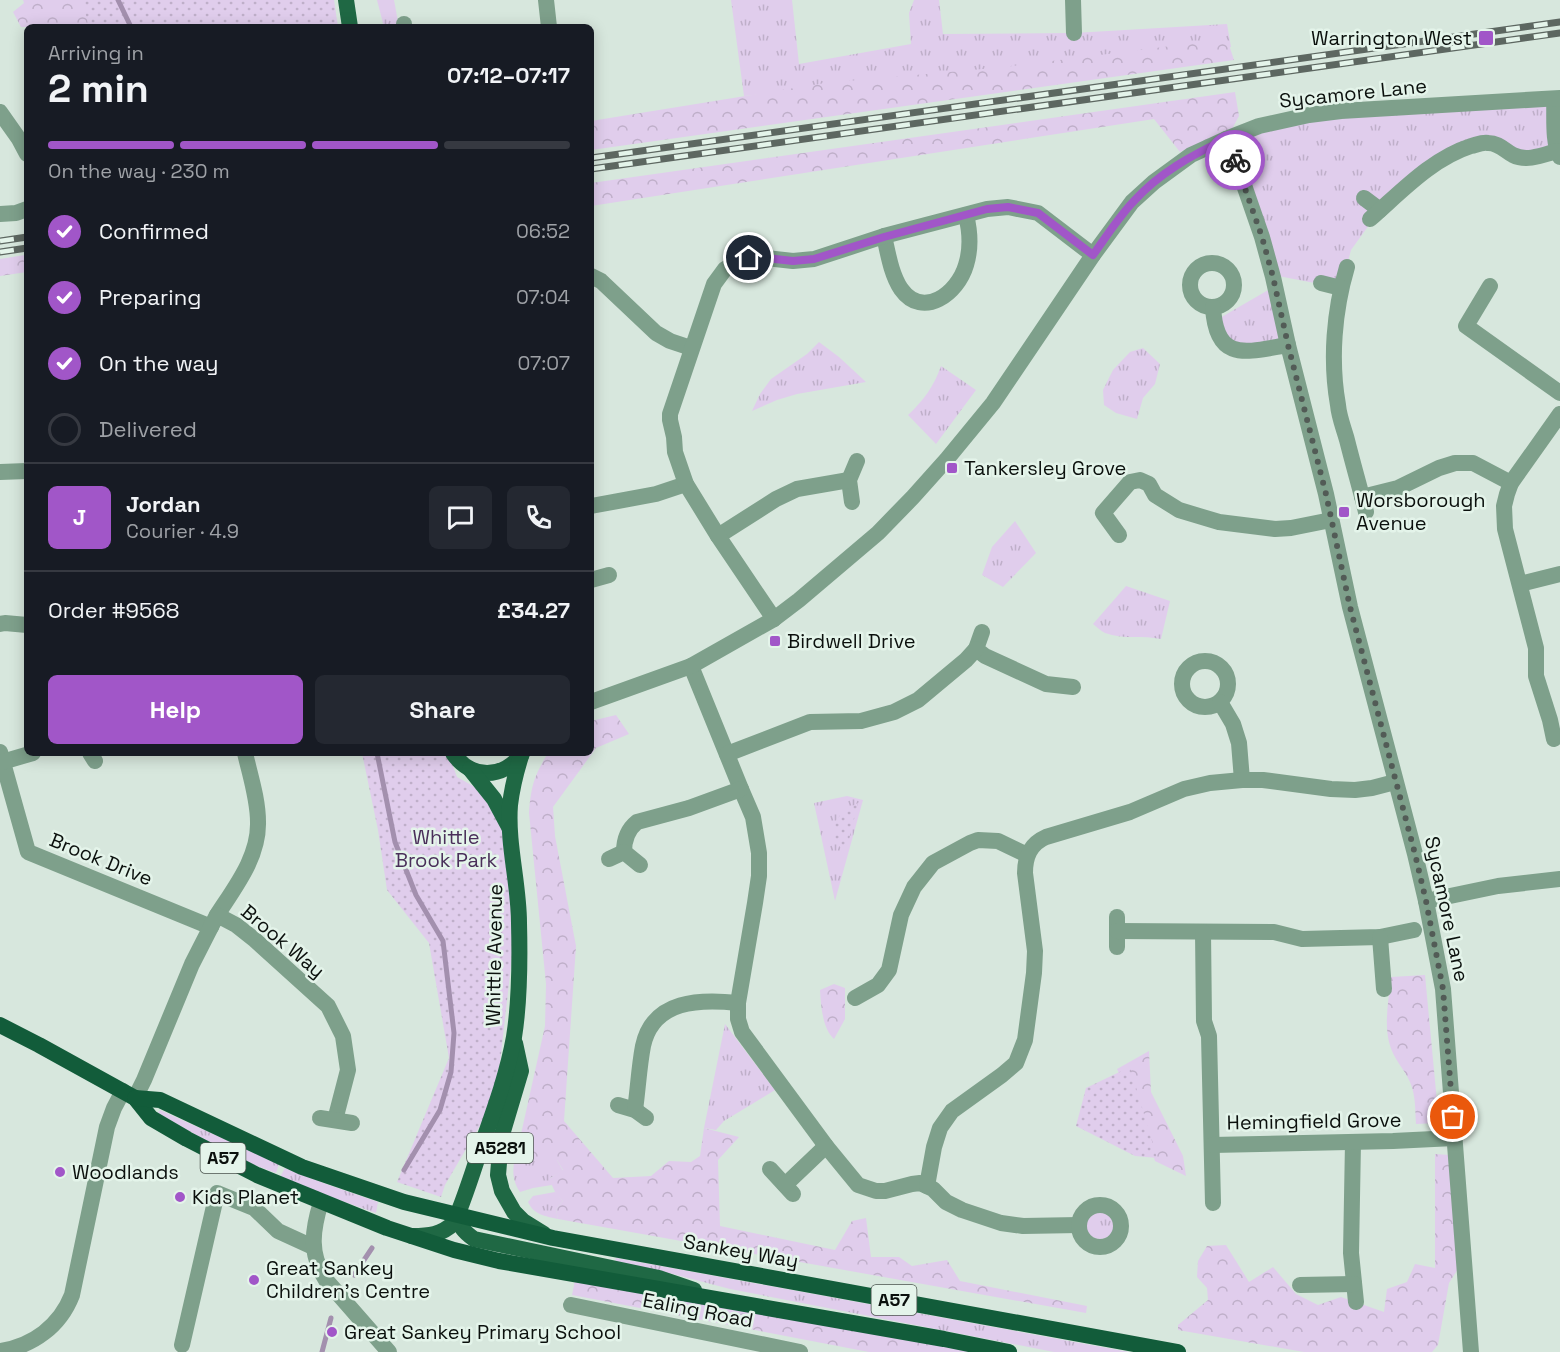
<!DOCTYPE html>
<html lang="en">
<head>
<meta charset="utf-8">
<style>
	:root { --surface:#171b24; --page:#242831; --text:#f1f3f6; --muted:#9ea1a6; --line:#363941; --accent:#a156c8 }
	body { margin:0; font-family:"Space Grotesk",sans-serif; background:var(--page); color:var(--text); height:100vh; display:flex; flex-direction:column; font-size:22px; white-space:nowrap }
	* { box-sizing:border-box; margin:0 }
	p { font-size:20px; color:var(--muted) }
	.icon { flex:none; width:33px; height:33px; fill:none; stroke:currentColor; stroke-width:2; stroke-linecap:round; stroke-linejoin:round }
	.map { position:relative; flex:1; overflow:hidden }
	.sheet { position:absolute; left:24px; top:24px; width:570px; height:732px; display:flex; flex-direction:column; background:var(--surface); border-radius:9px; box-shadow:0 3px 15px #0003 }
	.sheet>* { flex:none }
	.pin { position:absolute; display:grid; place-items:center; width:51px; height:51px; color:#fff; margin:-26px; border:3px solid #fff; border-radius:50%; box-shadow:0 2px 6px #0007 }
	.courier { position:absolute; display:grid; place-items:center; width:60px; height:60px; margin:-30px; border:4px solid #a156c8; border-radius:50%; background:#fff; color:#222; box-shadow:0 2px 8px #0007 }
	.head em { font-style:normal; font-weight:600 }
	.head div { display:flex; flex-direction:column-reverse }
	.head { display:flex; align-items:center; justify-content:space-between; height:102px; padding:0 24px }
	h1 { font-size:39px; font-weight:600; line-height:45px }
	.bar { display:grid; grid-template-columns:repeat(4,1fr); gap:9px 6px; align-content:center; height:72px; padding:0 24px }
	.bar i { height:8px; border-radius:4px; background:var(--line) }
	.bar .active { background:var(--accent) }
	.bar p { grid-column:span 4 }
	.line { display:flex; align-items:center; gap:15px; padding:0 24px; border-top:2px solid var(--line) }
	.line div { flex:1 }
	.round { display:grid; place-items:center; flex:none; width:63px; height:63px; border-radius:9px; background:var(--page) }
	ol { padding:0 24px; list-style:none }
	li { display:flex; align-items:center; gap:18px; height:66px }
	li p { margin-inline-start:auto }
	li .icon { padding:6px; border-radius:50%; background:var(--accent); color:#fff; stroke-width:4 }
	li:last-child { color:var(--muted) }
	li i { width:33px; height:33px; border:3px solid var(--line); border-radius:50% }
	.action { display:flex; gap:12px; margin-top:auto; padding:12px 24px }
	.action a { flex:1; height:69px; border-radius:9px; background:var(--accent); color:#fff; font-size:24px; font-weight:600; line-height:69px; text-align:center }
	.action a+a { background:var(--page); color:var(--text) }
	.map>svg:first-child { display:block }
</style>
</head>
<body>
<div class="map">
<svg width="1560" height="1352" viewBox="0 0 1560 1352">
	<defs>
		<pattern id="grass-tufts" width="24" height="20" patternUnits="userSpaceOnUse" patternTransform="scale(1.5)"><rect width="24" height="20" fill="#e0cdec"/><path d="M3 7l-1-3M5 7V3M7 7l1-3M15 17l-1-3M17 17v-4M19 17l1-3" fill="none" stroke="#bfafc9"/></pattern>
		<pattern id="forest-crowns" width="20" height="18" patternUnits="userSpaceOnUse" patternTransform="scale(1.5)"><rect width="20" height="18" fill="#e0cdec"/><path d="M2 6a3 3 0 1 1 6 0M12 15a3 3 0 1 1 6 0" fill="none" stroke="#bfafc9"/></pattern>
		<pattern id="park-dots" width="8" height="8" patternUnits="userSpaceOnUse" patternTransform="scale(1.5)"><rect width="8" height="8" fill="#e0cdec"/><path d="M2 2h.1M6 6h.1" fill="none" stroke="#bfafc9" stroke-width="1.8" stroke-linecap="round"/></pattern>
	</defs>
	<rect width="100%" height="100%" fill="#d7e7dd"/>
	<g fill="url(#grass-tufts)">
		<polygon points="377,0 394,0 399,27 384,27"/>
		<polygon points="731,0 792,0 799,64 911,44 909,13 914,0 939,0 943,34 1074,33 1227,24 1231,47 744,96"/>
		<polygon points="1554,99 1556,139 1543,155 1477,144 1380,210 1351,250 1341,288 1278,276 1241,149 1251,133 1273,122"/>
		<polygon points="1270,289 1281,344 1239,351 1213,322"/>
		<polygon points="819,342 839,357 866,382 797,394 777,400 752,411 760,394 771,379 807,354"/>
		<polygon points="1143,348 1160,364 1155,384 1143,398 1137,419 1116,413 1104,405 1103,390 1113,370 1130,352"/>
		<path d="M941,366L976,390L936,444L908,415C924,400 934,386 941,366Z"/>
		<polygon points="1015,521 1036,553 1003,587 982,575 992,547"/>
		<path d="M1126,586L1170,601L1161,639C1143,635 1123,640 1105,633C1101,631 1097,627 1093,624Z"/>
		<polygon points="847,796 863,800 835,901 814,803"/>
		<polygon points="725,1024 775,1090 724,1121 716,1130 704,1128"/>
		<polygon points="160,1110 279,1164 276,1173 249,1163 198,1136 158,1113"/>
		<path d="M519,1143L557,1160L563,1171L550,1178L552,1185L533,1188L520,1192C509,1176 514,1160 519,1143Z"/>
		<polygon points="285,1168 326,1184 378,1202 376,1213 322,1194 280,1177"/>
		<path d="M555,1192L563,1201L556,1209L558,1219C545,1216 534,1215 528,1202L533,1196Z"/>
		<circle cx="1100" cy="1225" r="14"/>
		<polygon points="616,1258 650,1264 1129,1352 1054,1352 730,1289 673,1274 615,1262"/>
	</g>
	<g fill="url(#forest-crowns)">
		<polygon points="23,0 196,0 200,27 21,27 13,12 24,3"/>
		<polygon points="1227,39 1234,60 591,150 591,121 825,83 1005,67"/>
		<polygon points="1235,92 1239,116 1232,129 1180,152 1154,119 591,206 591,183"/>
		<polygon points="25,255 27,272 0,276 0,259"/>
		<path d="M616,715L629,734L596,748L553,807L555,836L576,946L564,1121L613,1178L651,1176L669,1161L691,1162L700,1156L704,1128L739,1137L718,1160L720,1226L835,1250L852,1221L866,1218L871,1257H899L912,1266L947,1260L960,1281L1087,1306L1086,1313L558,1219L556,1209L563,1201L556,1194L549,1179L563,1170L557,1160H538L530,1152L527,1145L519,1143L545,1026L546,984L529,813C531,786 534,776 548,753H555L562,756L565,753H591V721Z"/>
		<path d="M1425,975L1439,1123L1416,1124C1415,1110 1416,1096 1410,1082C1404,1068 1393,1059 1389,1042C1384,1020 1389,999 1391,977Z"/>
		<path d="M834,984L845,988V1019L834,1039C822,1028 821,1005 820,990Z"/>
		<polygon points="1149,1051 1151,1092 1183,1156 1186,1176 1155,1161 1146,1132 1117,1069"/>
		<polygon points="1435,1154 1449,1155 1458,1269 1449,1283 1438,1345 1432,1352 1304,1352 1178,1330 1178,1325 1208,1300 1207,1288 1197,1277 1198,1261 1207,1246 1226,1245 1249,1282 1273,1267 1296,1294 1318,1305 1341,1297 1384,1312 1387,1289 1407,1282 1415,1264 1435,1268"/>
		<polygon points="575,1280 980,1352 869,1352 572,1295"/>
	</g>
	<g fill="url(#park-dots)">
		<polygon points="82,0 334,0 338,27 89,27"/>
		<polygon points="362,753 448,753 457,777 489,795 511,827 513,948 496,1098 445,1185 441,1197 397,1182 449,1058 429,943 387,890 378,830"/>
		<path d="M858,803L846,852C841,849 839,846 836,841C826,823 843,811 858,803Z"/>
		<polygon points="1130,1067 1157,1158 1135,1156 1076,1126 1086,1088"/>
	</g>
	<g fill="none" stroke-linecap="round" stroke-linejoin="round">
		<g stroke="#a390ae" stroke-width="5">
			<polyline points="118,0 131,27"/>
			<polyline points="377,753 395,842 416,895 443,941 454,1033 451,1072 440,1110 404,1170"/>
			<polyline points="354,1275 372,1248"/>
			<polyline points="322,1352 331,1318"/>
		</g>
		<g stroke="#7ea08b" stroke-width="16">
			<polyline points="546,0 549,27"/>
			<polyline points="1073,0 1074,33"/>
			<polyline points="404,24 404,27"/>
			<path d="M1554,99C1555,117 1552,140 1560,157"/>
			<polyline points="0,112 19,139 27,154"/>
			<polyline points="1226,139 1236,162 1262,237 1273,277 1288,345 1326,494 1350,607 1415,854 1426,901 1443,989 1471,1352"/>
			<polyline points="1364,198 1380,210"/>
			<polyline points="0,214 16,213 27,209"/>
			<path d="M1370,219C1401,192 1431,159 1471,146C1476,145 1482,142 1488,143C1499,143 1504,150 1513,155C1527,162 1543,155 1557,151"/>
			<path d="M884,236C888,253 891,274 901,289C923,320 958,293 966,265C971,249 970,231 966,215"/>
			<circle cx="1212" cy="285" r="22"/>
			<path d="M1347,267C1334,311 1330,360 1338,405C1339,417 1344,429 1347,440C1353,464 1360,488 1366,512"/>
			<polyline points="591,276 601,281 656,333 670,341 691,348"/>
			<polyline points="1321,283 1341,288"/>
			<polyline points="1490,286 1466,326 1560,393"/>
			<path d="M1213,307C1216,363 1246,352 1288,345"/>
			<polyline points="0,472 27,471"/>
			<polyline points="1362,497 1398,488 1439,468 1455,463 1473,463 1511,483"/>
			<polyline points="852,502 849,480 857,461"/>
			<polyline points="591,506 656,494 686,484"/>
			<polyline points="1119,535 1103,513 1130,482 1140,480 1149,484 1155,495 1179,510 1219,522 1275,529 1291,528 1331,520"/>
			<polyline points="718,536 776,499 797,489 849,480"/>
			<polyline points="591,580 609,575"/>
			<polyline points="1520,584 1560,574"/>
			<polyline points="774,619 718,536 686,484 675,452 674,437 670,420 670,414 714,284 725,269 740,261 749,258 766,258 793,261 814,259 884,236 987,209 1008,207 1038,213 1093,255"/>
			<polyline points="0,624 5,623 27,625"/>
			<polyline points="982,632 976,649 985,656 1046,684 1073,687"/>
			<circle cx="1205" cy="684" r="23"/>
			<polyline points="691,666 741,789 753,817 759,853 759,876 755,903 738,1003 738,1019 742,1032 826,1146 858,1185 876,1191 885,1191 912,1184 920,1183 933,1189 946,1202 962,1210 1001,1223 1023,1226 1079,1225"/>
			<polyline points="1220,702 1233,724 1239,743 1242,780"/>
			<polyline points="1554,739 1550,720 1536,676 1536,648 1505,529 1504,506 1507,494 1511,483 1560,414"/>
			<polyline points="0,752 28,852 211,927"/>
			<polyline points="90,753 95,761"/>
			<polyline points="727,754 810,722 861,721 894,712 918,700 966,660 976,649"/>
			<polyline points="2,762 33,753"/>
			<path d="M624,852C624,840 627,830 637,822L689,808L741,789"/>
			<polyline points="609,859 624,852 640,865"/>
			<polyline points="1426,901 1498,886 1560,879"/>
			<path d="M217,915C235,887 259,857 258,822C258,799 250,775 245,753"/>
			<polyline points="1117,917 1117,947"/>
			<polyline points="1117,931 1274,932 1302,939 1380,937 1414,930"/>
			<polyline points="1203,932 1204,1021 1209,1036 1213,1203"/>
			<polyline points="1380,937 1384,989"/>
			<polyline points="855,998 878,985 889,970 901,915 914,887 933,863 970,843 978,840 998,841 1027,855"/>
			<polyline points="135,1098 144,1080 192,964 217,915 236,925 255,940 328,1006 343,1036 348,1070 335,1120"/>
			<polyline points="618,1105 635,1110 646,1118"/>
			<path d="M635,1110C638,1089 639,1067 643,1046C653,999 701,999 738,1003"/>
			<polyline points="320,1118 352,1123"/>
			<polyline points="1353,1142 1351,1253 1356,1302"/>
			<polyline points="1212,1145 1393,1141 1454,1138"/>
			<polyline points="770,1169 793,1194"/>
			<polyline points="785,1185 826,1146"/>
			<path d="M927,1186L934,1147L940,1128L952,1111L1002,1075L1016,1063L1025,1040L1034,973L1035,951L1025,873C1025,857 1030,844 1046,837L1130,812L1184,789L1210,783L1242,780H1263L1331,789L1355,790L1372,788L1395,782"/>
			<circle cx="1100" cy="1226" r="21"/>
			<polyline points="1300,1285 1354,1284"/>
			<polyline points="571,1305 800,1352"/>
			<polyline points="182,1345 217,1193 254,1208 278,1231 313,1247"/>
			<path d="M0,1351C33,1346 60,1326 72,1295L107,1127L114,1108L123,1091"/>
		</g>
		<g stroke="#7ea08b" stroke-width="16">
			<polyline points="591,702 691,666 774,619 799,600 878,533 913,497 947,459 993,403 1093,255 1132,202 1154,182 1191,155 1226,139 1259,126 1309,115 1341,111 1560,98"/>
			<path d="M321,1202C312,1231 309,1254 326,1280L389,1352"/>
		</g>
		<g stroke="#1f6844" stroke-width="16">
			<polyline points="346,0 350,27"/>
			<path d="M453,753C471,780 503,779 522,754"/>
			<polyline points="470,769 494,799 509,827"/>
			<polyline points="515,1043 521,1071 501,1138 498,1175 502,1191 514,1212 523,1221 544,1234"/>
			<path d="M457,1215C460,1227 464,1232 474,1239L659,1278L694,1290"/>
			<path d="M412,1236C429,1236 441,1235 454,1223C464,1200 472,1175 480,1150C493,1113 507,1076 514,1037C520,1000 520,961 519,923C519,884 507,844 510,805C512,788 516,772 521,756"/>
		</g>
		<g stroke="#125c3a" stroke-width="16">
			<polyline points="0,1025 39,1045 135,1098 151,1118 187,1139 257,1175 387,1228 454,1250 499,1261 944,1339 1009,1352"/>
			<polyline points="135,1098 160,1100 302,1167 404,1202 553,1238 1178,1352"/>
		</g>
		<g stroke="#5d6761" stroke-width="7">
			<g id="rail">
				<polyline points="591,158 1560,22"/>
				<polyline points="591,169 1560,33"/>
				<polyline points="0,241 27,237"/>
				<polyline points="0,252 27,248"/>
			</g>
		</g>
		<use href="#rail" stroke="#e4f4ea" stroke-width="4.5" stroke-dasharray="14" stroke-linecap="butt"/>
	</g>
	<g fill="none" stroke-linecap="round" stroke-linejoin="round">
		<polyline stroke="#525b56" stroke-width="6" stroke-dasharray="0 10.8" points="1235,160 1262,237 1273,277 1288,345 1326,494 1350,607 1415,854 1426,901 1443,989 1453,1117"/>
		<path stroke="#a156c8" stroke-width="8" d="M749,258H766L793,261L814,259L884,237L987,209L1008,207L1038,213L1093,255C1106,237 1118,218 1133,202C1159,173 1192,155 1226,139L1235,160"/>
	</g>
	<g fill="#a156c8" stroke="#e4f4ea" stroke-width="2">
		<rect x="1478" y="30" width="16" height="16" rx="3"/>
		<rect x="946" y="462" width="12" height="12" rx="3"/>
		<rect x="1338" y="506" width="12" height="12" rx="3"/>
		<rect x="769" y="635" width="12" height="12" rx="3"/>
		<circle cx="60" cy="1172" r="6"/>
		<circle cx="180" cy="1197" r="6"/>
		<circle cx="254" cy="1280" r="6"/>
		<circle cx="332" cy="1332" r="6"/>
	</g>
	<g text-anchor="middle" stroke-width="5" stroke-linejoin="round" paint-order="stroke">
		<g fill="#e4f4ea" stroke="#4c544f" stroke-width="1.5">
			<rect x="467" y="1133" width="66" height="30" rx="4.5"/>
			<rect x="200.5" y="1143" width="45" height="30" rx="4.5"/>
			<rect x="871.5" y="1285" width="45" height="30" rx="4.5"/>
		</g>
		<g font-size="18" font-weight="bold" fill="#0b100d">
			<text x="500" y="1154">A5281</text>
			<text x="223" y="1164">A57</text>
			<text x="894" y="1306">A57</text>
		</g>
		<g font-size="20" fill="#0b100d" stroke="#e4f4ea" text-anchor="start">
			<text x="1472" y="45" text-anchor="end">Warrington West</text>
			<text x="964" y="475">Tankersley Grove</text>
			<text x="1356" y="507">Worsborough<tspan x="1356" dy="23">Avenue</tspan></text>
			<text x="787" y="648">Birdwell Drive</text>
			<text x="72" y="1179">Woodlands</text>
			<text x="192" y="1204">Kids Planet</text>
			<text x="266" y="1275">Great Sankey<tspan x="266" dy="23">Children's Centre</tspan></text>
			<text x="344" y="1339">Great Sankey Primary School</text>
		</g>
		<g font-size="20" fill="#0b100d" stroke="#e4f4ea">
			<text transform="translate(1353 93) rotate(-6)" y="7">Sycamore Lane</text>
			<text transform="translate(101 859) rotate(22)" y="7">Brook Drive</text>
			<text transform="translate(1447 909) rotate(78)" y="7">Sycamore Lane</text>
			<text transform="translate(283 941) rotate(40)" y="7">Brook Way</text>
			<text transform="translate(494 955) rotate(-89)" y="7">Whittle Avenue</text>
			<text transform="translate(1314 1121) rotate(-1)" y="7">Hemingfield Grove</text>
			<text transform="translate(741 1251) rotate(10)" y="7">Sankey Way</text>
			<text transform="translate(698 1310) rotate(11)" y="7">Ealing Road</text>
		</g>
		<g font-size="20" fill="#4a2f5a" stroke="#e4f4ea">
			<text x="446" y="844">Whittle<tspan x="446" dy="23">Brook Park</tspan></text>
		</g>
	</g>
</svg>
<div class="pin" style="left:1453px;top:1117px;background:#ea580c"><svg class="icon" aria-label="bag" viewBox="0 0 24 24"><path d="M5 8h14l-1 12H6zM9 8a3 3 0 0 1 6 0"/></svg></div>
<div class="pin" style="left:749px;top:258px;background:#1f2937"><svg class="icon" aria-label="home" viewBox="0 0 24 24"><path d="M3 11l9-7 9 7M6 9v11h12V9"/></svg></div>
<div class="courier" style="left:1235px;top:160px"><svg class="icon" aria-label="bike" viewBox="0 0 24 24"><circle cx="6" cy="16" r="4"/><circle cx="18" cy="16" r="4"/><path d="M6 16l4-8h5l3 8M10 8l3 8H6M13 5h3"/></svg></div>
<section class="sheet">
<div class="head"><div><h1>2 min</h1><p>Arriving in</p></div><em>07:12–07:17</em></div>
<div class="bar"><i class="active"></i><i class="active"></i><i class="active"></i><i></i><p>On the way · 230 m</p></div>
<ol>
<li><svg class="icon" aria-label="check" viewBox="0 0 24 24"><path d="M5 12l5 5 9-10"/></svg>Confirmed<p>06:52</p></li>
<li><svg class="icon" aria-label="check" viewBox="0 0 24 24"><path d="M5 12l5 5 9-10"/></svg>Preparing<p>07:04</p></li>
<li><svg class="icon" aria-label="check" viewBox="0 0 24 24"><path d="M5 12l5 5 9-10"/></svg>On the way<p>07:07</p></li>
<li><i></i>Delivered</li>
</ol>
<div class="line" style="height:108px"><b class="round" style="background:var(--accent);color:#fff">J</b><div><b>Jordan</b><p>Courier · 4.9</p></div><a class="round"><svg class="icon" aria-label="chat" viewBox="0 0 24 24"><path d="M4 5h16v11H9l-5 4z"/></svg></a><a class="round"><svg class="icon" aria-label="phone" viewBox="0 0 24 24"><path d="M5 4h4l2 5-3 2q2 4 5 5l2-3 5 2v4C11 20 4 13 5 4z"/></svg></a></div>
<div class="line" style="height:78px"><div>Order #9568</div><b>£34.27</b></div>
<div class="action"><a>Help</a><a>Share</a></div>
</section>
</div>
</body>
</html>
